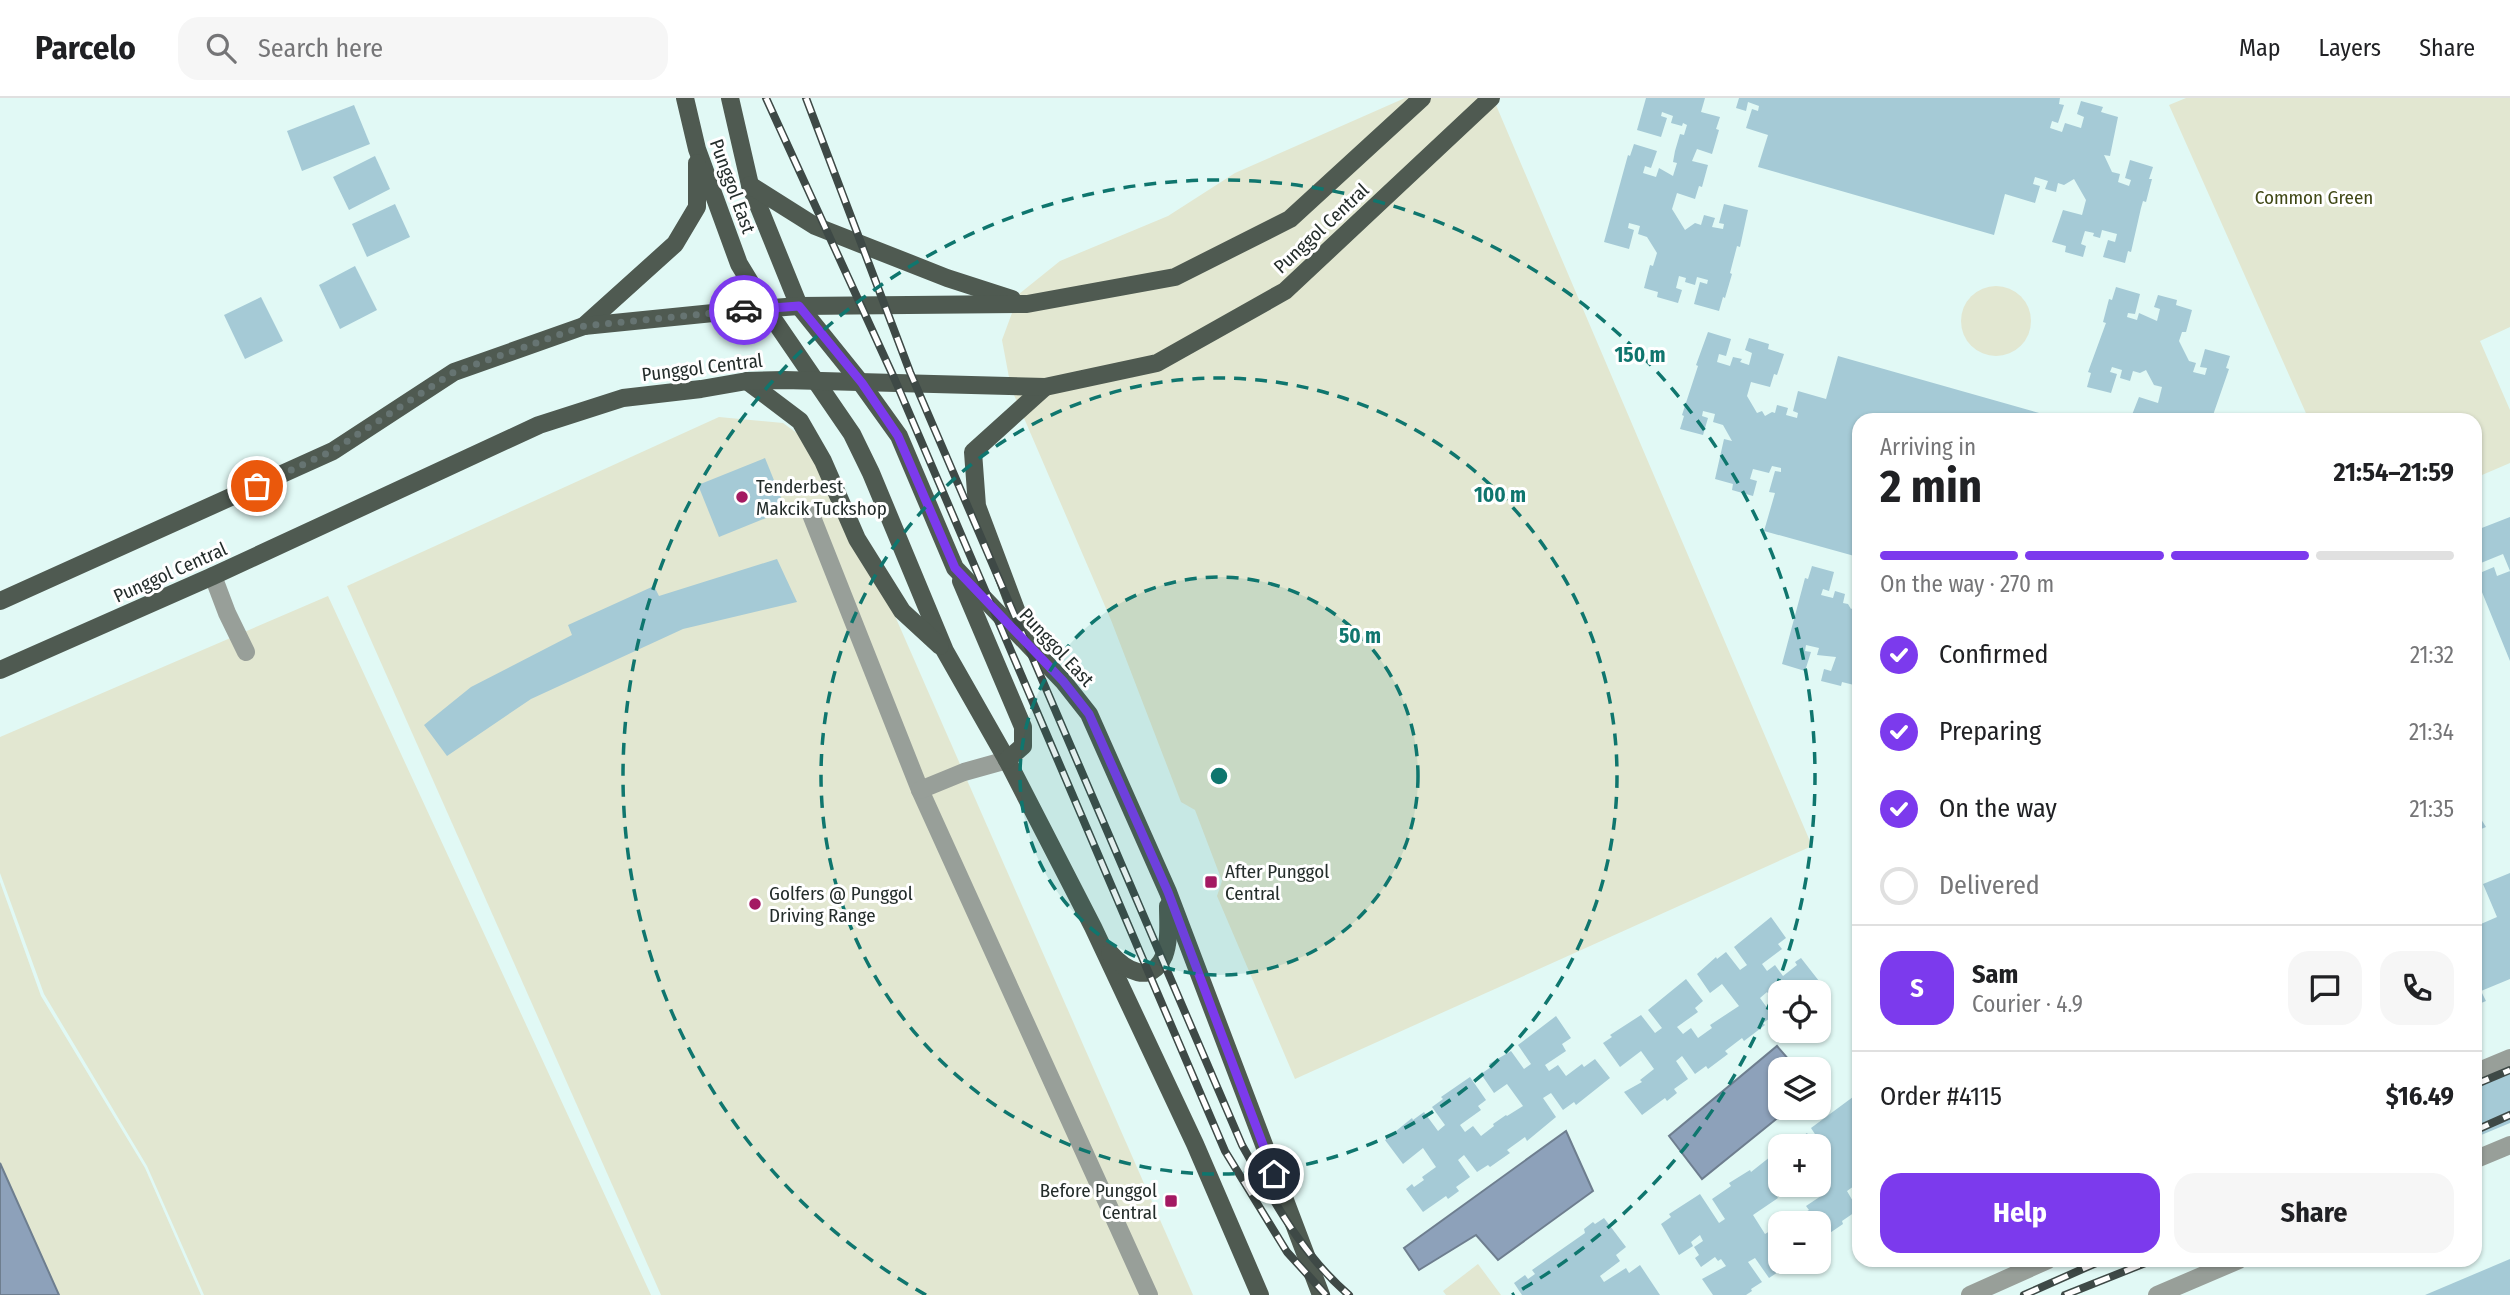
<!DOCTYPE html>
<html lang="en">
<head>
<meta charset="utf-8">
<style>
	:root { --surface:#fff; --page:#f6f6f6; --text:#202124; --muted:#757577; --line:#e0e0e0; --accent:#7c3aed }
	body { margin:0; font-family:"Fira Sans Condensed",sans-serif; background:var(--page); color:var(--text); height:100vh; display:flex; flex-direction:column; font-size:26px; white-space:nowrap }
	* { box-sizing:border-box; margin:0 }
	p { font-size:23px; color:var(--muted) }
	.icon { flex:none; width:38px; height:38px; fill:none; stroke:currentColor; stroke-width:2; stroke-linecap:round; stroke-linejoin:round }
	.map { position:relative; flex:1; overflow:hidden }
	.drawer { position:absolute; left:1852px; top:315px; width:630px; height:854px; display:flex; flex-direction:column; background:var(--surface); border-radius:21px; box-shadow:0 2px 5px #0004 }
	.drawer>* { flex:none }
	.tools { position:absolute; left:1768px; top:882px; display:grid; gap:14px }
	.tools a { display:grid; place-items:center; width:63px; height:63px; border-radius:14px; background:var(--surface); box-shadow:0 2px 5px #0004; font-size:35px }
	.pin { position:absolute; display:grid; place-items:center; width:60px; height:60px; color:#fff; margin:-30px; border:4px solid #fff; border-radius:50%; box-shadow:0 2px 7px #0007 }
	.courier { position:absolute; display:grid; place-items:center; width:70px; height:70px; margin:-35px; border:5px solid #7c3aed; border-radius:50%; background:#fff; color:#222; box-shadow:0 2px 9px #0007 }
	.head em { font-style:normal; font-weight:700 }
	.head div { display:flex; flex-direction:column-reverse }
	.head { display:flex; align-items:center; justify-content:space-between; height:119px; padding:0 28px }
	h1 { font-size:46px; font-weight:700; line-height:52px }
	.bar { display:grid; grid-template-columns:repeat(4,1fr); gap:10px 7px; align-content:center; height:84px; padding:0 28px }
	.bar i { height:9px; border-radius:5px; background:var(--line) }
	.bar .active { background:var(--accent) }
	.bar p { grid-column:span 4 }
	.line { display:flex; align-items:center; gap:18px; padding:0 28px; border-top:2px solid var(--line) }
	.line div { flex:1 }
	.round { display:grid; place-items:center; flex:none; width:74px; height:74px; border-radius:21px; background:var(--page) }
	ol { padding:0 28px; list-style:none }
	li { display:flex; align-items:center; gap:21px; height:77px }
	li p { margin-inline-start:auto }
	li .icon { padding:7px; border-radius:50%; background:var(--accent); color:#fff; stroke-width:4 }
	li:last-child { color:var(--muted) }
	li i { width:38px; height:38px; border:4px solid var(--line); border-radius:50% }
	.button { display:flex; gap:14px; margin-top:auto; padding:14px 28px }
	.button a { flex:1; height:80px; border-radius:21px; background:var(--accent); color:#fff; font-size:28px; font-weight:700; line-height:80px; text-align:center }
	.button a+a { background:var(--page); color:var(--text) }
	header { display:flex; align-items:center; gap:42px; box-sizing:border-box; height:98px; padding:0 35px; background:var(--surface); border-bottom:2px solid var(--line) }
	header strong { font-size:33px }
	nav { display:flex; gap:38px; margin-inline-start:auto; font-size:24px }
	.search { width:490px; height:63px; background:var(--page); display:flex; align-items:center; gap:18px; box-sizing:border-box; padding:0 24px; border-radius:21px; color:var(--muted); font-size:26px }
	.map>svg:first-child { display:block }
</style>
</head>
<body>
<header>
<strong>Parcelo</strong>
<div class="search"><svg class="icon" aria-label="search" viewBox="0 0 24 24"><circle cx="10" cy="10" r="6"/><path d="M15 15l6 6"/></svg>Search here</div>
<nav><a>Map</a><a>Layers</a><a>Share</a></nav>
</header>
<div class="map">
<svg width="2510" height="1197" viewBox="0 0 2510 1197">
	<rect width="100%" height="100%" fill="#e1f9f5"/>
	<g fill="#e2e7d1">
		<polygon points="1405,0 1493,0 1812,748 1295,981 1217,798 1222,783 1195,712 1181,704 1111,522 1011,290 1002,242 1019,196 1060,163 1168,118 1235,75"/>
		<polygon points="2186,0 2510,0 2510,229 2480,243 2510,312 2510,365 2475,380 2474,322 2309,322 2169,7"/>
		<circle cx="1996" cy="223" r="35"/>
		<polygon points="719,319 783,325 823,354 1193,1197 661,1197 347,488"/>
		<polygon points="328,498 651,1197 204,1197 147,1068 44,896 0,775 0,639"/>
		<polygon points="0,784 41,898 145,1070 201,1197 59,1197 0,1065"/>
		<polygon points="1478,1166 1501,1197 1446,1197 1443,1193"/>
	</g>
	<g fill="#8da1ba" stroke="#6e7e8f" stroke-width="2">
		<polygon points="1777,948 1797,971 1780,971 1780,1010 1790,1010 1702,1081 1669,1038"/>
		<polygon points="1566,1033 1593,1093 1498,1162 1476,1137 1419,1172 1404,1150"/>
		<polygon points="0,1065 59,1197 0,1197"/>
	</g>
	<g fill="#a5cad6">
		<polygon points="1646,0 1705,0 1701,14 1720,19 1716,31 1719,32 1712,56 1697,51 1692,63 1708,67 1702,89 1699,88 1695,101 1677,95 1672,111 1685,132 1695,125 1701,127 1704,117 1715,120 1712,129 1723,131 1724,126 1719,125 1724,106 1748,112 1740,149 1737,148 1730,175 1732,176 1725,200 1723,199 1719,213 1694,206 1700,184 1707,186 1708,182 1697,179 1695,187 1685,184 1686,180 1679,178 1676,190 1682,192 1678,205 1657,199 1658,194 1644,190 1650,167 1653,168 1657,155 1647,139 1638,136 1640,128 1629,125 1628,130 1634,132 1629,151 1604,144 1628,57 1630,58 1634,46 1657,53 1651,70 1645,68 1643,75 1656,79 1659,70 1673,78 1677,65 1673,64 1675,53 1680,36 1684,37 1687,27 1683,25 1682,28 1671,25 1673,18 1662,14 1661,18 1667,20 1661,39 1637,32"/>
		<polygon points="1739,0 2060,0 2059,6 2064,7 2058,25 2052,23 2050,30 2062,34 2065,25 2081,30 2084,19 2077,16 2081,3 2103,9 2101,14 2118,19 2110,58 2104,57 2112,74 2120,76 2118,84 2129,88 2131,82 2125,80 2130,62 2153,69 2149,81 2152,81 2146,104 2143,103 2141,110 2131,154 2128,153 2125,165 2103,159 2108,142 2115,144 2117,136 2102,132 2100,140 2093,138 2094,135 2085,133 2081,146 2086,148 2083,159 2065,154 2066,148 2052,144 2063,112 2082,117 2086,102 2074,81 2064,87 2058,85 2056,94 2045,91 2048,83 2035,79 2033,86 2040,88 2035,105 2005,96 1994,137 1758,69 1768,37 1746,30 1752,11 1758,13 1759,8 1748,4 1746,13 1736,10"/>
		<polygon points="354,7 370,46 302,73 287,33"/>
		<polygon points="375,58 390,91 349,112 333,79"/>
		<polygon points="395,106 410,139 367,159 352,126"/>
		<polygon points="355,168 377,212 340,231 319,187"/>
		<polygon points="2116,189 2140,196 2135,216 2128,215 2127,219 2137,222 2139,215 2157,223 2160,211 2154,209 2158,197 2177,202 2176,207 2192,212 2186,234 2182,234 2179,243 2189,263 2196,265 2193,274 2205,277 2207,270 2200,269 2205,251 2230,258 2226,270 2229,271 2212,320 2217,322 2130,322 2139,299 2158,305 2162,289 2154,287 2146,272 2140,275 2133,273 2130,283 2120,280 2122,272 2112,269 2110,274 2117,276 2111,295 2087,289 2091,275 2088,274 2106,225 2103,224 2109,201 2112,202"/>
		<polygon points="261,199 283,243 245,261 224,217"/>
		<polygon points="1708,234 1731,241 1726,258 1719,256 1717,264 1730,268 1733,259 1742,261 1740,264 1749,267 1752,255 1745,252 1749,240 1769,246 1768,251 1784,256 1777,277 1774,276 1770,289 1751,284 1747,298 1757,315 1762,313 1765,318 1772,314 1775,315 1777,307 1788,310 1786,317 1797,320 1798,315 1793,313 1798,293 1826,301 1838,258 2064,322 1858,322 1858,459 1764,433 1775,395 1769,394 1775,373 1781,374 1781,370 1772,368 1769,375 1753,371 1750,381 1757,383 1753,398 1732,392 1733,386 1715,381 1724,341 1732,343 1723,327 1713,324 1715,316 1703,313 1702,318 1708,320 1703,337 1680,331 1684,318 1682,317 1698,268 1696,267"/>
		<polygon points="765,360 786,412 719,439 698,387"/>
		<polygon points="2510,419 2510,563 2475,477 2494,469 2497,478 2510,473 2503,456 2476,467 2474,433"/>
		<polygon points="777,461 797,504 683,531 531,601 447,658 424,627 471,589 572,537 568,527 654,488 659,498"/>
		<polygon points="1812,468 1834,474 1829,493 1823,491 1821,497 1833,500 1835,493 1845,496 1843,505 1848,506 1851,511 1858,507 1858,588 1842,584 1841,588 1821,583 1824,571 1831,573 1836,559 1817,557 1819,550 1806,547 1805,553 1811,554 1805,573 1782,566 1805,480 1808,481"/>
		<polygon points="2474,710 2486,729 2474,734"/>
		<polygon points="2510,775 2510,881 2481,893 2486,903 2474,908 2474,829 2497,819 2483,786"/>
		<polygon points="1771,819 1786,840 1778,846 1782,851 1762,866 1767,873 1775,867 1783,878 1797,867 1795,864 1801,860 1819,883 1810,890 1811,892 1809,894 1780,894 1780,910 1767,894 1760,900 1773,918 1763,925 1765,927 1744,943 1742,940 1725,953 1728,956 1708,971 1706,968 1695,976 1682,958 1676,963 1688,981 1674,991 1677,995 1667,1003 1665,1000 1642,1017 1624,994 1642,984 1640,982 1654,971 1641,953 1620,969 1603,945 1612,939 1610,937 1641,917 1655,935 1662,930 1648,912 1686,881 1703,903 1695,910 1698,914 1677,929 1683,936 1691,930 1698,940 1712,930 1710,927 1739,908 1722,886 1710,895 1697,876 1716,859 1717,861 1726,854 1740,872 1747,867 1734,849"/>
		<polygon points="1556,918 1571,940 1562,946 1566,953 1545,967 1549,973 1558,967 1566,978 1582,966 1584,969 1595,961 1610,980 1576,1007 1574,1004 1563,1012 1551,995 1543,1000 1556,1019 1527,1043 1525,1039 1507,1052 1510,1055 1490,1069 1488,1067 1477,1074 1464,1057 1458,1062 1470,1079 1456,1089 1459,1093 1448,1101 1446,1098 1423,1114 1406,1091 1412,1086 1414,1089 1424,1082 1422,1079 1436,1069 1423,1050 1403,1066 1385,1042 1412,1020 1413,1022 1424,1014 1438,1033 1445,1027 1432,1009 1443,1001 1441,999 1470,979 1486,1002 1478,1008 1481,1012 1460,1027 1465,1034 1473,1028 1481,1038 1494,1028 1493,1026 1506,1017 1507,1018 1523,1008 1507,986 1494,995 1481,976 1491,969 1489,966 1511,953 1524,971 1531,966 1518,947"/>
		<polygon points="2510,966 2510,1025 2474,1040 2474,981"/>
		<polygon points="1857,996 1858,1039 1852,1043 1858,1053 1858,1095 1854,1088 1847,1093 1858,1112 1842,1123 1843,1126 1818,1143 1818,1125 1804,1125 1799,1118 1809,1112 1806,1108 1821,1098 1814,1087 1818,1087 1818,1054 1824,1050 1811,1030"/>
		<polygon points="1807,1035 1815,1048 1788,1048"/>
		<polygon points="1780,1051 1780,1087 1795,1087 1790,1090 1789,1088 1776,1097 1778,1100 1753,1117 1765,1136 1770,1133 1769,1131 1785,1119 1789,1125 1780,1125 1780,1164 1793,1164 1769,1180 1755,1160 1748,1164 1762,1184 1751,1191 1752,1193 1746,1197 1713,1197 1702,1181 1726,1168 1721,1161 1718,1163 1715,1159 1701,1169 1695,1160 1699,1157 1694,1149 1703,1143 1700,1137 1691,1144 1693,1148 1679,1157 1661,1126 1671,1119 1669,1116 1700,1096 1719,1125 1725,1121 1712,1101 1731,1088 1729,1085 1750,1072 1751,1074"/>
		<polygon points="1604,1120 1626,1149 1616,1157 1620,1163 1600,1178 1604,1184 1626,1170 1629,1175 1640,1167 1660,1197 1522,1197 1514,1185 1525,1177 1528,1181 1535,1176 1532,1172 1585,1135 1584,1131 1593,1124 1595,1126"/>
		<polygon points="2510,1161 2510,1197 2425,1197"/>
	</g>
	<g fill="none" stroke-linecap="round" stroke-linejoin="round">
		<g stroke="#989f99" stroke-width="18">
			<polyline points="810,414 920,692 1149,1197"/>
			<polyline points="213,478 227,515 246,554"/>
			<polyline points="920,692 964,674 1007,662"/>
			<polyline points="2474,975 2510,960"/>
			<polyline points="2474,1062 2510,1047"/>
			<polyline points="1970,1197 2048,1162"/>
			<polyline points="2157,1197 2239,1162"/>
		</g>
		<g stroke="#4f5a51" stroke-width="18">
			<polyline points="685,0 697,51 739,166 767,212 852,336 871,375 945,553 1007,662 1093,829 1195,1046 1260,1197"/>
			<polyline points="730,0 750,87 799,208 861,285 899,338 955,470 1063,583 1089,616 1168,794 1321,1197"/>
			<polyline points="750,87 815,128 947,180 1012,201"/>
			<polyline points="584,228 675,146 697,109 697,65"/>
			<polyline points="747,283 800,323 823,363 857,441 902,513 940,548"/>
			<polyline points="961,483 1023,629 1023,648 1007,662"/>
			<polyline points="0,503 333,353 454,274 584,228 733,213 799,208 1027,206 1175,179 1290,121 1422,0"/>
			<polyline points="1027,541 977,408 973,354 1045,289"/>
			<polyline points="0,572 213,478 539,327 623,300 701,291 747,283 784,282 1045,289 1157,265 1285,193 1491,0"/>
			<path d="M1110,855C1125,872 1151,888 1164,858C1170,842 1168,824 1168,808"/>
		</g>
		<g stroke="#3e4946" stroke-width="8">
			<g id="rail">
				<polyline points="766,0 895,282 1225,1053 1287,1154 1326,1197"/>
				<path d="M806,0L910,274L1242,1047C1272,1100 1302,1157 1349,1197"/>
				<polyline points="2474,987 2510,972"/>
				<polyline points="2474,1033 2510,1017"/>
				<polyline points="2024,1197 2103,1162"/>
				<polyline points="2065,1197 2153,1162"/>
			</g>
		</g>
		<use href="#rail" stroke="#fff" stroke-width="5" stroke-dasharray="16" stroke-linecap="butt"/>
	</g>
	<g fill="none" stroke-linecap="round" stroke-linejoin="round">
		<polyline stroke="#667472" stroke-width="7" stroke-dasharray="0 12.6" points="257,388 332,353 454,274 584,228 744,212"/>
		<polyline stroke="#7c3aed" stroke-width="9" points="744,212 799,208 862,285 898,338 955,470 1063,583 1089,616 1168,794 1274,1076"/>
	</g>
	<circle cx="1219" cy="678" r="199" fill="#0f766e" fill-opacity=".12"/>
	<g fill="none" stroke="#0f766e" stroke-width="3.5" stroke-dasharray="12 9">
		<circle cx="1219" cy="678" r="199"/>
		<circle cx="1219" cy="678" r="398"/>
		<path d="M926 1197A596 596 0 1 1 1512 1197"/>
	</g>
	<g fill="#a41a62" stroke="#fff" stroke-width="2.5">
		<circle cx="742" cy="399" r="7"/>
		<rect x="1204" y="777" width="14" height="14" rx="3.5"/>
		<circle cx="755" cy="806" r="7"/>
		<rect x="1164" y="1096" width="14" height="14" rx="3.5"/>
	</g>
	<g text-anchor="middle" stroke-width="6" stroke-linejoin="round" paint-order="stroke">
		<g font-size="19" fill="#242d2b" stroke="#fff">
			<text transform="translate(733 88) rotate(70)" y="7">Punggol East</text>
			<text transform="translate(1321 130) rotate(-43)" y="7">Punggol Central</text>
			<text transform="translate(702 269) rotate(-7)" y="7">Punggol Central</text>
			<text transform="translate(170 474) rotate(-24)" y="7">Punggol Central</text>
			<text transform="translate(1057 549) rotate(47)" y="7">Punggol East</text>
		</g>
		<g font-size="19" fill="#414917" stroke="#fff">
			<text x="2314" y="106">Common Green</text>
		</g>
		<g font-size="19" fill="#242d2b" stroke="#fff" text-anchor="start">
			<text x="756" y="395">Tenderbest<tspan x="756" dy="22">Makcik Tuckshop</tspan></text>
			<text x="1225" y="780">After Punggol<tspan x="1225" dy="22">Central</tspan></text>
			<text x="769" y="802">Golfers @ Punggol<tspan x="769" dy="22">Driving Range</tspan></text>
			<text x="1157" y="1099" text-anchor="end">Before Punggol<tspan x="1157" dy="22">Central</tspan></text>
		</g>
	</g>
	<circle cx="1219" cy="678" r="10" fill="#0f766e" stroke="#fff" stroke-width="3.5"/>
	<g font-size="21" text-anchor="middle" font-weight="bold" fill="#0f766e" stroke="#fff" stroke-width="6" stroke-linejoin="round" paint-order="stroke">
		<text x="1640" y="264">150 m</text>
		<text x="1500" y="404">100 m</text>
		<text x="1360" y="545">50 m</text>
	</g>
</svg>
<div class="tools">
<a><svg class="icon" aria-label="locate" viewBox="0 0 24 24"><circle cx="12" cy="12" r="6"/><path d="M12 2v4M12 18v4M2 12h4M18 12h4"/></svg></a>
<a><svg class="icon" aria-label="layers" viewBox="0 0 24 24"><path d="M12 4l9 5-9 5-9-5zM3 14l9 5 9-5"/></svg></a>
<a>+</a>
<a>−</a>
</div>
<div class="pin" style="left:257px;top:388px;background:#ea580c"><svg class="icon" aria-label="bag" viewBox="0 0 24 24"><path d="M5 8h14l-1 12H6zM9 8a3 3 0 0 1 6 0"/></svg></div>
<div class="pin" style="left:1274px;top:1076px;background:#1f2937"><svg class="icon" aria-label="home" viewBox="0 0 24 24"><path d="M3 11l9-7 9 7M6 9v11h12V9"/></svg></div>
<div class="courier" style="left:744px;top:212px"><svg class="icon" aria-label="car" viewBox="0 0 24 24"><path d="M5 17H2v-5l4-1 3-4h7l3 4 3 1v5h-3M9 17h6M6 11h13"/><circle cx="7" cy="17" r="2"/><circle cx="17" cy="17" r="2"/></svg></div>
<section class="drawer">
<div class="head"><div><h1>2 min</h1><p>Arriving in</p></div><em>21:54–21:59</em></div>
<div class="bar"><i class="active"></i><i class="active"></i><i class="active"></i><i></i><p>On the way · 270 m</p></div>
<ol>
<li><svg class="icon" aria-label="check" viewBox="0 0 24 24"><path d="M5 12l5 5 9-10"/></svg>Confirmed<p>21:32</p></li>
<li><svg class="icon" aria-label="check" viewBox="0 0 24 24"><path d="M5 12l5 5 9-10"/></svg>Preparing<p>21:34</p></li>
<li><svg class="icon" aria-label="check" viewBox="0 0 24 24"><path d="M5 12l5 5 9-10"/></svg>On the way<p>21:35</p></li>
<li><i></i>Delivered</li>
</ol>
<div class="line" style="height:126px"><b class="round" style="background:var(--accent);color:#fff">S</b><div><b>Sam</b><p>Courier · 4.9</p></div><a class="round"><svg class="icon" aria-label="chat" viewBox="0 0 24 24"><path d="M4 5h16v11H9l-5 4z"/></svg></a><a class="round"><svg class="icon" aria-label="phone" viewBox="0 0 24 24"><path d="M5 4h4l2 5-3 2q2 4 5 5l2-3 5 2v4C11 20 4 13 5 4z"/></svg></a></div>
<div class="line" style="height:91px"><div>Order #4115</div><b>$16.49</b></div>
<div class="button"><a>Help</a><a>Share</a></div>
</section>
</div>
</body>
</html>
